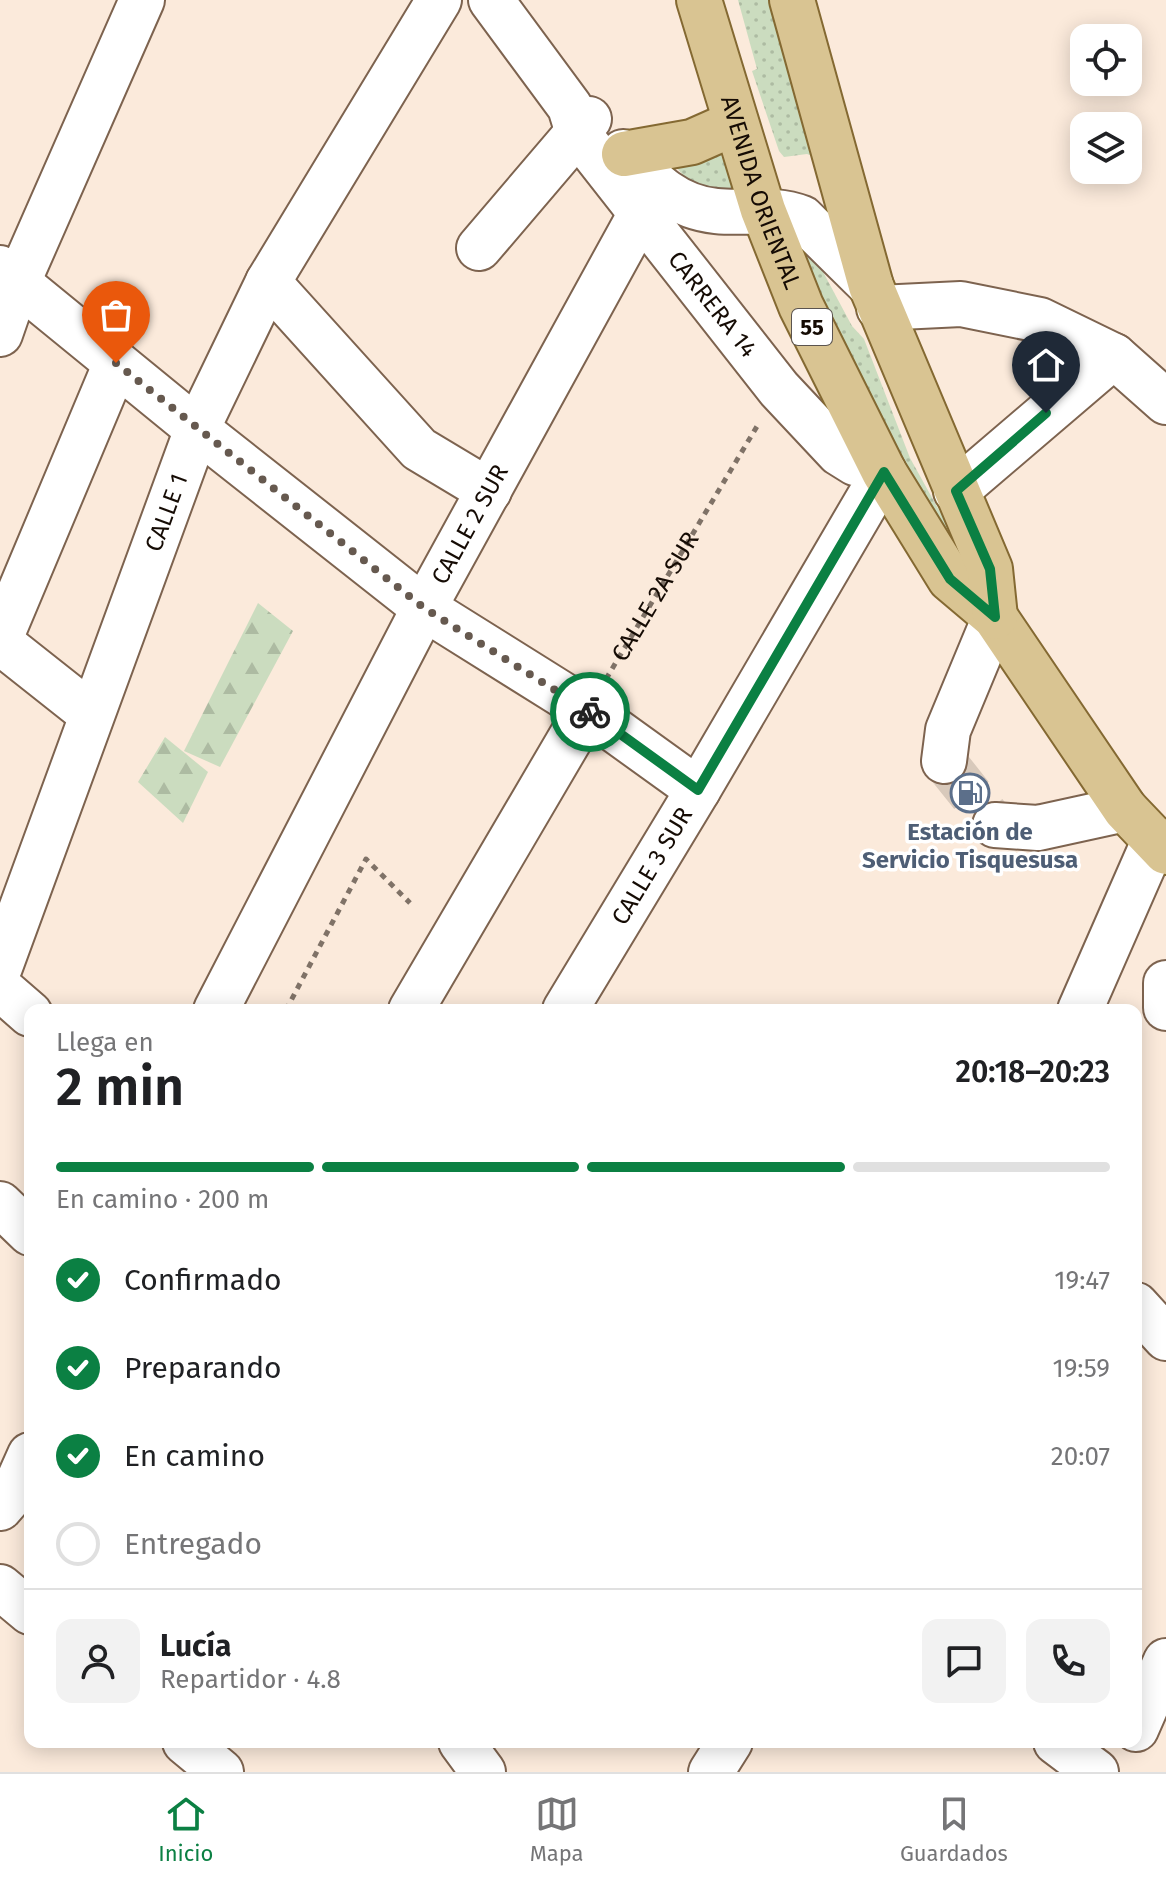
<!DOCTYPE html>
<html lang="es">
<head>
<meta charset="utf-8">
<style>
	:root { --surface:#fff; --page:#f2f2f2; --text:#202124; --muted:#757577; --line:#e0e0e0; --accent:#0b8043 }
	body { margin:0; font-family:"Fira Sans",sans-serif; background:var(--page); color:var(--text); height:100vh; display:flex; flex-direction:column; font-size:30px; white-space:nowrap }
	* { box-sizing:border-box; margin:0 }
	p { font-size:26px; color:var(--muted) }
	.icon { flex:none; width:44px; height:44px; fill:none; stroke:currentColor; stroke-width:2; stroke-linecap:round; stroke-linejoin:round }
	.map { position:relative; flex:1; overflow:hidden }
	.details { position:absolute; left:24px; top:1004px; width:1118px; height:744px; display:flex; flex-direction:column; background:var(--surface); border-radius:16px; box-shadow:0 4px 20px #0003 }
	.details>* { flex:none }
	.tools { position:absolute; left:1070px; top:24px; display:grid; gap:16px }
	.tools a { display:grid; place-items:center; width:72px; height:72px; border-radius:16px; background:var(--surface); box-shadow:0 4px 20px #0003; font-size:40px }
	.pin { position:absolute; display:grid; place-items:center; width:68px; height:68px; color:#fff; margin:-82px -34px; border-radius:50% 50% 50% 0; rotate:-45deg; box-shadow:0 0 8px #0007 }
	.pin .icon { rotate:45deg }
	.courier { position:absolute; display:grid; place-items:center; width:80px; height:80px; margin:-40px; border:6px solid #0b8043; border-radius:50%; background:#fff; color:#222; box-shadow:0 2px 10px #0007 }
	.summary em { font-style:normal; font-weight:600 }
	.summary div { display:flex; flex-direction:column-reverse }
	.summary { display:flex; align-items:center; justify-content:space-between; height:136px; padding:0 32px }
	h1 { font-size:52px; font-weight:600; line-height:60px }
	.bar { display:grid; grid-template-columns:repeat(4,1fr); gap:12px 8px; align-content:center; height:96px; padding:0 32px }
	.bar i { height:10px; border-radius:6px; background:var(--line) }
	.bar .current { background:var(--accent) }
	.bar p { grid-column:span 4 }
	.line { display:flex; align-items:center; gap:20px; padding:0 32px; border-top:2px solid var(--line) }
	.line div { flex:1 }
	.round { display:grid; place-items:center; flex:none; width:84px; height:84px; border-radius:16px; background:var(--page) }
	ol { padding:0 32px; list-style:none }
	li { display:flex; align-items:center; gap:24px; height:88px }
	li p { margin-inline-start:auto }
	li .icon { padding:8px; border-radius:50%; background:var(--accent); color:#fff; stroke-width:4 }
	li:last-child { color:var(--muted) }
	li i { width:44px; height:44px; border:4px solid var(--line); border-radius:50% }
	.tabs { display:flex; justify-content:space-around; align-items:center; height:112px; border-top:2px solid var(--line); background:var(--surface); font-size:22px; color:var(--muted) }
	.tabs a { display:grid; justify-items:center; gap:4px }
	.tabs .current { color:var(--accent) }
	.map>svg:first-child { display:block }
</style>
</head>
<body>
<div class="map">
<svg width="1166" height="1772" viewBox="0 0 1166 1772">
	<defs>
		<pattern id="forest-firs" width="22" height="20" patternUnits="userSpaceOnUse" patternTransform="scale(2)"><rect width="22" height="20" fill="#cbdcbf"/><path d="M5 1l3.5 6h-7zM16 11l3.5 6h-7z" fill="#adbba2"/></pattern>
		<pattern id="garden-dots" width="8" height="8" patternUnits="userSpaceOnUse" patternTransform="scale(2)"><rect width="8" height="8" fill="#cbdcbf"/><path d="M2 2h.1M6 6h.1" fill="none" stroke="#adbba2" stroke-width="1.8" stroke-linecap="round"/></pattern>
	</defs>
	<rect width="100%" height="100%" fill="#fbeadb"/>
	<g fill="url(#forest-firs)">
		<polygon points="258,603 293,631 220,767 184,751"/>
		<polygon points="165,737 208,772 183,823 138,782"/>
	</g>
	<g fill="url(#garden-dots)">
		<polygon points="738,0 779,0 815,157 807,154 784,157 779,151 752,71 757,69"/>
		<polygon points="717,146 738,196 696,190 670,160"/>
		<polygon points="792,239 807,242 852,326 864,339 910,458 980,584 927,511"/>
	</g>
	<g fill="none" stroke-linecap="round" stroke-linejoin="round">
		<polyline stroke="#d8c9bb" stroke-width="44" stroke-dasharray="44 22" stroke-linecap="butt" points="944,761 995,825"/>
		<g stroke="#7d634f" stroke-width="48">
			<g id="minor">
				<path id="s2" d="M491,0L570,107L578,133L779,389L839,453L855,463L884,472L698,790L565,1010"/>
				<path d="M623,152C650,180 674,207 716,211C746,214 773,207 802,218L871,286"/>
				<polyline points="479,248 589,119"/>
				<polyline points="0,268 197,429 424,608 587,710 698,790"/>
				<polyline points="268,282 419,449 489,491"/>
				<polyline points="879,308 961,304 1040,320 1114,356 1166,402"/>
				<polyline points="0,334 18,282 142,0"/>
				<polyline points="956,491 1114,356"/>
				<polyline points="0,639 116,363"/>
				<polyline points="0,642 91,714"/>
				<polyline points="944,761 948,730 995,617"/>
				<polyline points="995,825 1038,828 1125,809"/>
				<path id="s3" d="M0,967L197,429L268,282L439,0"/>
				<polyline points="1166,983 1166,1008"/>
				<polyline points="0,988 30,1014"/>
				<path id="s4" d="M216,1010L424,608L641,213"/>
				<polyline points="411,1010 587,710"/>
				<polyline points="1080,1010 1155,839"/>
				<polyline points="0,1204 30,1233"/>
				<polyline points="1136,1305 1166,1338"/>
				<polyline points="0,1508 13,1493 30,1455"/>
				<polyline points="0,1587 30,1612"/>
				<polyline points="1136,1729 1166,1661"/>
				<polyline points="185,1742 221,1772"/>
				<polyline points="461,1742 483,1772"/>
				<polyline points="1056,1742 1096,1772"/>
				<polyline points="711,1772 730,1742"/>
			</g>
		</g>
		<g stroke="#846932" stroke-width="48">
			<g id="major">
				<path id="s5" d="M699,0L763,210L801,306L884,472L950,579L995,617L1125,809L1166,852"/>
				<polyline points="792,0 871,286 990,569 995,617"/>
				<polyline points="624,154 692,142 735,123"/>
			</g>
		</g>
		<g stroke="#7f7267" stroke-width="5" stroke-dasharray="6 6" stroke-linecap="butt">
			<path id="s1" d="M606,679L759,423"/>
			<polyline points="286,1010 366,859 410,903"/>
		</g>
		<use href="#minor" stroke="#fff" stroke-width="44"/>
		<use href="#major" stroke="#d9c492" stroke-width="44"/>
	</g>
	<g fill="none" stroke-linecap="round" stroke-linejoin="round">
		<polyline stroke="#66594f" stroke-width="8" stroke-dasharray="0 14.4" points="116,363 424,608 590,712"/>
		<polyline stroke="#0b8043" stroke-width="10" points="590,712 698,790 884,472 950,579 995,617 990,569 956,491 1046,413"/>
	</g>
	<defs>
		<g id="fuel-ring" transform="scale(2)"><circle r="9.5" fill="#fff" stroke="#5c6f8a" stroke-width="1.5"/><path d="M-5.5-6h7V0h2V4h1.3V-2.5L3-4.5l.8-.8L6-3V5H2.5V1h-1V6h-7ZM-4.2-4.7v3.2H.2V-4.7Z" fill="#5c6f8a"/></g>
	</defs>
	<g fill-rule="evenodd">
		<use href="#fuel-ring" x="970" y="793"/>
	</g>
	<g text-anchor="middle" stroke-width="7" stroke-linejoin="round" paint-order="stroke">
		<rect fill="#fff" stroke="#5b544f" stroke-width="2" x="792" y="309" width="40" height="36" rx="6"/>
		<g font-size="22" font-weight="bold" fill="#150b04">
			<text x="812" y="335">55</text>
		</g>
		<g font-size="24" fill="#150b04" stroke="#fff">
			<text dy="8" stroke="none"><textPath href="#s5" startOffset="202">AVENIDA ORIENTAL</textPath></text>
			<text dy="8" stroke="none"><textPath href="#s2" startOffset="378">CARRERA 14</textPath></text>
			<text dy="8" stroke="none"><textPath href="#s3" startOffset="484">CALLE 1</textPath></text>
			<text dy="8" stroke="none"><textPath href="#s4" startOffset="548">CALLE 2 SUR</textPath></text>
			<text dy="8" stroke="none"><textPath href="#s1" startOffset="96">CALLE 2A SUR</textPath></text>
			<text transform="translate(652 866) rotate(-59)" y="8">CALLE 3 SUR</text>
		</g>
		<g font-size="24" font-weight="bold" fill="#4e5e75" stroke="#fff">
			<text x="970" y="840">Estación de<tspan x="970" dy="28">Servicio Tisquesusa</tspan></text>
		</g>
	</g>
</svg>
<div class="tools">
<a><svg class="icon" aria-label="locate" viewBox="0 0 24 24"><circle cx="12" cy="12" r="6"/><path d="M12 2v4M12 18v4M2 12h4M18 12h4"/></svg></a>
<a><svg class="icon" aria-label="layers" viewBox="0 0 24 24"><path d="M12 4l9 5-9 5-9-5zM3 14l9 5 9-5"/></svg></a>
</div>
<div class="pin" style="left:116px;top:363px;background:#ea580c"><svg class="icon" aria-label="bag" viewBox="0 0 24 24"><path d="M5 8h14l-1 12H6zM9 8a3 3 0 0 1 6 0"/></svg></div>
<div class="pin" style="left:1046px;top:413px;background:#1f2937"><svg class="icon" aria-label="home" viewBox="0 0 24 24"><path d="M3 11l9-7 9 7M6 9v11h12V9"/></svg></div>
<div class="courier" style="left:590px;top:712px"><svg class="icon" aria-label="bike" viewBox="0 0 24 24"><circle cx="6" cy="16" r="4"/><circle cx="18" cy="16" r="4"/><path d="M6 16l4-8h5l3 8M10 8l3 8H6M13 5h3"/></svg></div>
<section class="details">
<div class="summary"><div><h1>2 min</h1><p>Llega en</p></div><em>20:18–20:23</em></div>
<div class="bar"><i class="current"></i><i class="current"></i><i class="current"></i><i></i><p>En camino · 200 m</p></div>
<ol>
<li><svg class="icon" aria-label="check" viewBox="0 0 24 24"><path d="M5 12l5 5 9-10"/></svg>Confirmado<p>19:47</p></li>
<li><svg class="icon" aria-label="check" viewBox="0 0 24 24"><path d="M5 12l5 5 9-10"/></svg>Preparando<p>19:59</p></li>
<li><svg class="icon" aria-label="check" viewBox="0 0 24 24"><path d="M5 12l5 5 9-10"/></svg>En camino<p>20:07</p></li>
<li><i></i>Entregado</li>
</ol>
<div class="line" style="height:144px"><a class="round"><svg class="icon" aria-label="person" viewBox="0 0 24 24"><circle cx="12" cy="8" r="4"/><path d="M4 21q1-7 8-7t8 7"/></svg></a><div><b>Lucía</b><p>Repartidor · 4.8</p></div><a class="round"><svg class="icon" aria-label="chat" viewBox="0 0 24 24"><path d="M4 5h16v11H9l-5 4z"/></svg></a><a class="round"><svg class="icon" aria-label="phone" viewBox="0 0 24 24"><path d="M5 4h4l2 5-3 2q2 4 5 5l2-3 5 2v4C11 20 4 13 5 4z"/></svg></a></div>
</section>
</div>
<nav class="tabs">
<a class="current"><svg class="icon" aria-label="home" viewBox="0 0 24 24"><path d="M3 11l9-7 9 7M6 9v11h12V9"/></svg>Inicio</a>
<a><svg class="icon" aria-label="map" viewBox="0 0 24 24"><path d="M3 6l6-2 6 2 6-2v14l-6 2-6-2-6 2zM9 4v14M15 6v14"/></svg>Mapa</a>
<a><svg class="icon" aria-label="saved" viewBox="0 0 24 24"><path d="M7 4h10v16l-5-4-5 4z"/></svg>Guardados</a>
</nav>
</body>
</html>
